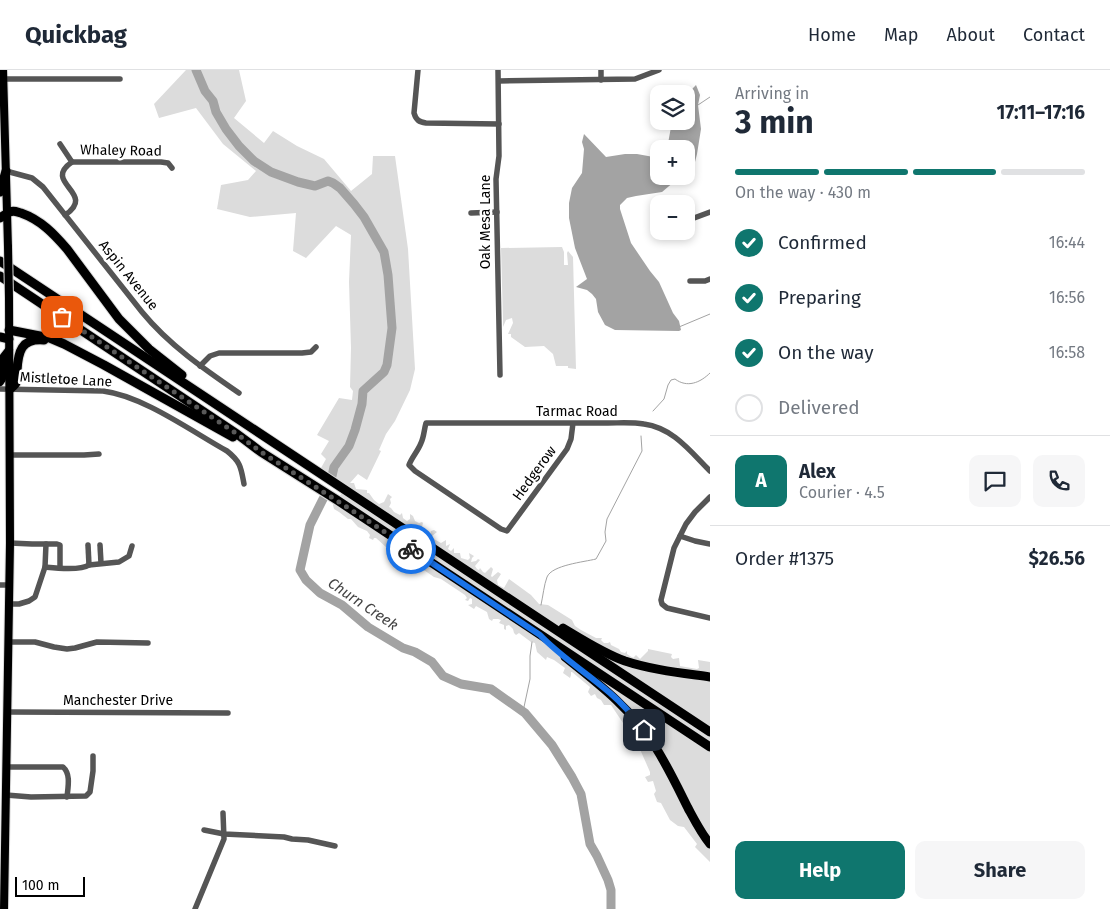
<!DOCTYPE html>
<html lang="en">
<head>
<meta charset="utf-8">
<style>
	:root { --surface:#fff; --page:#f6f6f7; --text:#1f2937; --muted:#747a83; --line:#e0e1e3; --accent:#0f766e }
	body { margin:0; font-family:"Fira Sans",sans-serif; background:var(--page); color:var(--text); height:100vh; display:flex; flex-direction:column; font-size:19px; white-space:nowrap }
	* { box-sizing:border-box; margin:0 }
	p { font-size:16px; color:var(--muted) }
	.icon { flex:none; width:28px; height:28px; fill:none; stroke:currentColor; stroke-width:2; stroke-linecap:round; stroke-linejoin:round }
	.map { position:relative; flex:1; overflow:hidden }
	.details { display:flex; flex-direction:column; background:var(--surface); width:400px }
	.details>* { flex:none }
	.controls { position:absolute; left:650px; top:15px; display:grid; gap:10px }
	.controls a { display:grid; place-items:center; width:45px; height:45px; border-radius:10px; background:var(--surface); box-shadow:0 2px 8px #0003; font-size:25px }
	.scale { position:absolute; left:15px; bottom:12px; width:70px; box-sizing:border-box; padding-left:5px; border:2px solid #000; border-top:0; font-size:14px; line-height:18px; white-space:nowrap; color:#000; -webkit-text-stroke:4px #fff; paint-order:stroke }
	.pin { position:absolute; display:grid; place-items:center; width:42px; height:42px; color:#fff; margin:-21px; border-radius:10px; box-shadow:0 2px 8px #0006 }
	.courier { position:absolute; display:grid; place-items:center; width:50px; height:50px; margin:-25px; border:4px solid #1a73e8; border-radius:50%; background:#fff; color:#222; box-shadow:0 1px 6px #0007 }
	.summary em { font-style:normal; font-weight:700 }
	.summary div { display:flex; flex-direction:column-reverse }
	.summary { display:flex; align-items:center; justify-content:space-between; height:85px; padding:0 25px }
	h1 { font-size:32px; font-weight:700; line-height:38px }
	.bar { display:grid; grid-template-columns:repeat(4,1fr); gap:8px 5px; align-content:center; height:60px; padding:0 25px }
	.bar i { height:6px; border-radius:4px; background:var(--line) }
	.bar .selected { background:var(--accent) }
	.bar p { grid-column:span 4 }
	.line { display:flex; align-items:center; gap:12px; padding:0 25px; border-top:1px solid var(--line) }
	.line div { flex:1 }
	.round { display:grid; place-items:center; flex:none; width:52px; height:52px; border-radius:10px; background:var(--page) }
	ol { padding:0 25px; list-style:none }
	li { display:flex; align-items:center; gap:15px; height:55px }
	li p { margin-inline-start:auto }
	li .icon { padding:5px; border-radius:50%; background:var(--accent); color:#fff; stroke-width:4 }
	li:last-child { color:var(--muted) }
	li i { width:28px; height:28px; border:2px solid var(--line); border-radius:50% }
	.button { display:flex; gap:10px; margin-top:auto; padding:10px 25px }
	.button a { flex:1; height:58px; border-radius:10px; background:var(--accent); color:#fff; font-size:20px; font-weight:700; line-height:58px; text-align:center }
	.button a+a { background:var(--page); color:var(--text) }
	header { display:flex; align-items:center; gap:30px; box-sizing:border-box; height:70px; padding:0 25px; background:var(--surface); border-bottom:1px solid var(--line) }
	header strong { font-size:24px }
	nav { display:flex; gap:28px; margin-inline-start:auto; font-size:18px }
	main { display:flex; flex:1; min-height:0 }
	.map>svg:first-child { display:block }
</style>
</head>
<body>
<header>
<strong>Quickbag</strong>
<nav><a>Home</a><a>Map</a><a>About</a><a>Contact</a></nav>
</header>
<main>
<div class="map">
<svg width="710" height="839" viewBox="0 0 710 839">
	<rect width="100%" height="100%" fill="#fff"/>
	<g fill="#dcdcdc">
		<path d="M186,0H239L246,31L234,48L264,73L273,61L297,76L324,89L351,121L372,104L373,86H395L408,179L415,299L410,320L395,351L386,364L379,380L381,381L367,410L358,404L350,413H354L356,419L367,420V423H369L374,430L379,434L384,432L388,424L392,427L390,429L391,433L389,437L391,438L394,442L400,445L402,443L403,448L407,451L410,449V444L413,446L415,451L419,453L422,452L423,453C421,459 422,465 430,465L431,461L434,460L437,462L432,466V468L441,473L446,470V476L450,474L448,479L451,481L454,478V483H460L461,488L468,490L470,488L469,483L474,486L472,488L471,492L476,491L478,489L480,490L475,496L477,499L479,500L480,498L483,502L485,503L491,497L493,499L491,506L492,507L498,502L501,504L497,510L498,515L504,518L509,509L531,525L539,534L548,535L572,550L575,556L581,560L596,568H602L601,570L604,573H608L610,572L611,575L619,579L621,582L625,583L627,581V584L633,588L636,585L640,589L648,581V579L672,584L671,587L673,589L679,588L680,596L697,599L699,598L698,590L710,592V792L695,777L697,774L684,757L678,756L670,750L661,733L657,732L654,724L656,721L653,711L648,712L645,707L650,705V702L639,677L611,635H604L601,630L597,628L595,624L591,626L588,622L590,617L572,602H571V605L570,608L563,603L565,598L554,590L547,587L546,590L537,582L535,573L531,572L519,563L516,565L514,563L513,559L509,555L506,556V560L504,559V555L499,553L501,550L498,549H493L492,551L489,549L487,542L476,536L474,539L468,535L472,534V529L470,528L468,531L465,530L467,528L465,525L441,509L434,507L415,494L412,491L411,488L408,487L404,488L392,477H386L376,468H374L373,470L369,468L370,465L367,461L358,457L351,449H348L339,442L334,439L333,435L347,416L321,398L326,389L321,384L329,371L317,365L339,328L352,330L353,321L350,317L351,278L349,212L351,165L336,156L306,188L293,181L296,143L250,147L217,139L221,115L248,110L256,101L223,74L196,38L159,48L154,34Z"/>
		<polygon points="562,177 564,182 564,195 568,195 567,183 568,181 573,187 576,299 568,298 568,296 556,296 553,284 544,276 525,277 511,267 511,264 508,264 513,253 512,248 506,250 503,257 503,251 501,178"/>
	</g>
	<g fill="#a3a3a3">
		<polygon points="696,15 700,25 698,35 701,59 697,84 695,92 686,101 686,79 667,79 671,57 676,51 686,51 686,25"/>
		<polygon points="584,64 606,87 625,84 637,84 659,88 659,106 681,106 662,122 636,126 627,128 620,135 620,139 631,173 650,201 659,212 673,243 679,251 681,260 679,261 615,260 605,255 598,242 596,229 592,224 587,220 576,217 587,209 575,178 569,148 569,133 572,118 582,103 584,79 582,72"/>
	</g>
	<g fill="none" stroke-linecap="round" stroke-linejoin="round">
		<g stroke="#a3a3a3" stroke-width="1">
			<polyline points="698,35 710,27"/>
			<polyline points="679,257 710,244"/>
			<path d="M653,341L664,329L668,315L671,310L675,309C687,318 700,313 710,303"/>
			<path d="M541,535C543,526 544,515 547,507C552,495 584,492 596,489L606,471L605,462L607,449L642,381L641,366"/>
			<polyline points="525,643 524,637 530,609 530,586 532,572"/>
		</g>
		<g stroke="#a3a3a3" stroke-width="9">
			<polyline points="196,0 205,21 213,31 216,42 226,59 239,76 254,91 271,102 298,112 315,116 328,111 333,113 340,118 354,134 364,147 384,182 388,205 392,258 387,295 384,302 363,321 362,334 355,360 349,376 334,397 332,406"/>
			<polyline points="323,429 310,455 300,500 306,510 320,523 342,535 368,557 403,578 415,582 432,592 443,606 461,614 491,619 525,643 552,675 572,707 581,724 590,774 597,786 608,810 611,820 611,839"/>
		</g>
		<g stroke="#dbdbdb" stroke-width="10">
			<g id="major">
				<polyline points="3,0 8,177"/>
				<polyline points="0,312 2,309 2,289 9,280"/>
				<polyline points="4,839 10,473 9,228"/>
			</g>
		</g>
		<g stroke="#dbdbdb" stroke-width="11">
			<g id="highway">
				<polyline points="0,122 6,101"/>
				<path d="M0,148C3,146 6,143 10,142C14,140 17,142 21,143C41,150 54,164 67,179L119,249L149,279L182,305"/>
				<polyline points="0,191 710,662"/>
				<polyline points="0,206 237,364 261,382 337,430 710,677"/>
				<polyline points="9,260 50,268 64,274 104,295 233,367"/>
				<polyline points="0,267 9,269"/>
				<path d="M10,319C11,318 15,315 16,313C18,310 17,305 17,301C18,282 21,268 44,270"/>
				<path d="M563,558C583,570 603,583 625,591C652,600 682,603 710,607"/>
				<path d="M565,587C599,614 633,640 656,678C668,697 678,718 688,738C695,751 701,763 710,774"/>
			</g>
		</g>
		<g stroke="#555" stroke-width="5.5">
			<path d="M418,0L414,43C416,50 419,52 426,53L499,54"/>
			<polyline points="498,0 499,86 496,109 500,305"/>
			<polyline points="601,0 601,10"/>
			<polyline points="4,9 120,9"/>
			<polyline points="499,11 635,9 659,0"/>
			<polyline points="60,74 72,92"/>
			<path d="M6,101L32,108L43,117L142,242C169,275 204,299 239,323"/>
			<polyline points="471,143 497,142"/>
			<path d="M65,145C98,123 41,113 72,92H161L168,93L172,98"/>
			<polyline points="686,151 710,142"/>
			<polyline points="662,164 665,161"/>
			<polyline points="690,211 705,211 710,209"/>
			<polyline points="200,296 210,286 219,283 302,283 311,282 316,277"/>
			<path d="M0,319L103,321C143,326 191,361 227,381C241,392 241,398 244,414"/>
			<path d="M573,353L571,369L567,379L507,461L501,459L415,401L409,395C412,387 418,381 421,373C424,367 424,360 426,353H608C620,353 632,352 644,354C673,358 690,381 710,401"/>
			<polyline points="10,385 84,385 99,384"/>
			<polyline points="710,427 695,442 686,454 674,478 661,530 662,534 667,538 710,548"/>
			<polyline points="680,466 695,471 710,474"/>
			<polyline points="10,473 32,474 57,474 60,475 60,497"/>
			<polyline points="88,475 89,495"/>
			<polyline points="100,475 101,493"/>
			<path d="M45,497C55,498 80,501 89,495L119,492L129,486L132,476"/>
			<polyline points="0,515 9,515"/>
			<polyline points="9,534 19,534 29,531 35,527 45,497 46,474"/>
			<polyline points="8,572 35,572 54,577 67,579 75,578 97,572 148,573"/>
			<polyline points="8,642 228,643"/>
			<path d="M7,697H63C71,704 68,717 67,727"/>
			<polyline points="6,725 31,727 86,726 90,722 93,701 93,686"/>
			<polyline points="204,760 224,764 284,767 292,769 308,770 335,776"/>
			<polyline points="195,839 224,769 223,743"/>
		</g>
		<use href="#major" stroke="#000" stroke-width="8"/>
		<use href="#highway" stroke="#000" stroke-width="9"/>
		<g stroke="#dbdbdb" stroke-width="10" stroke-linecap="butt">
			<polyline id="major-bridge" points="8,177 9,228"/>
		</g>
		<use href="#major-bridge" stroke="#000" stroke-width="8"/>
	</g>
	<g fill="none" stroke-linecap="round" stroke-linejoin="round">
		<polyline stroke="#595959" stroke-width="5" stroke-dasharray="0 9" points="62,247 237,364 261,382 336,430 411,479"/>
		<path stroke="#1a73e8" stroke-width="6" d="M411,479L540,565C561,587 587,603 610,623C623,634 634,647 644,660"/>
	</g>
	<g text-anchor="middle" stroke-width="5" stroke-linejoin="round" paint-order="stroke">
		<g font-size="14" fill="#000" stroke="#fff">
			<text transform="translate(121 80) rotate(1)" y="5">Whaley Road</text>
			<text transform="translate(485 152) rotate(-90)" y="5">Oak Mesa Lane</text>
			<text transform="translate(129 205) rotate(51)" y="5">Aspin Avenue</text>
			<text transform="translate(66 309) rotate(3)" y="5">Mistletoe Lane</text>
			<text x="577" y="346">Tarmac Road</text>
			<text transform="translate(534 403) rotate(-54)" y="5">Hedgerow</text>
			<text x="118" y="635">Manchester Drive</text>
		</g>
		<g font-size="15" font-style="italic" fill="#444" stroke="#fff">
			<text transform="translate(363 534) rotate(34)" y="5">Churn Creek</text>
		</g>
	</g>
</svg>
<div class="controls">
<a><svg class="icon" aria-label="layers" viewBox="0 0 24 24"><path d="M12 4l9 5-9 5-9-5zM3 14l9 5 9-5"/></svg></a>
<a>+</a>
<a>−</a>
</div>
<div class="scale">100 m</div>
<div class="pin" style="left:62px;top:247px;background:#ea580c"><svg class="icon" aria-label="bag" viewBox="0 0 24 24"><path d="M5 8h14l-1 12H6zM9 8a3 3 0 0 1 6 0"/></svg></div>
<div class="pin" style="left:644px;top:660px;background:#1f2937"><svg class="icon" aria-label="home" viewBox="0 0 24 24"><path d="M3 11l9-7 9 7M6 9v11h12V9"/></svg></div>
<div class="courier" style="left:411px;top:479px"><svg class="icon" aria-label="bike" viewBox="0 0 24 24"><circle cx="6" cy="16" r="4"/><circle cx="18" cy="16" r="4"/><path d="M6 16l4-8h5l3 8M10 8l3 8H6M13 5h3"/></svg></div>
</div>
<section class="details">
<div class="summary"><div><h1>3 min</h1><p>Arriving in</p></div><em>17:11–17:16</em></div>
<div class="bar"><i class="selected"></i><i class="selected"></i><i class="selected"></i><i></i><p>On the way · 430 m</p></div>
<ol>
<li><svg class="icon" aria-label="check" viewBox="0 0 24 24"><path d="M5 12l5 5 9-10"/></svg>Confirmed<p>16:44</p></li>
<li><svg class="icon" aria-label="check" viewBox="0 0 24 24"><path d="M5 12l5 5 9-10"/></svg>Preparing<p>16:56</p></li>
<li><svg class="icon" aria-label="check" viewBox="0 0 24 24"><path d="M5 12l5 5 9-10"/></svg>On the way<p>16:58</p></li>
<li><i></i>Delivered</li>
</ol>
<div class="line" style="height:90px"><b class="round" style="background:var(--accent);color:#fff">A</b><div><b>Alex</b><p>Courier · 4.5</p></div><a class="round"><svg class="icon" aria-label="chat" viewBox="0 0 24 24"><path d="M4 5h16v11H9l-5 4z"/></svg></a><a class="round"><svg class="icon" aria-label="phone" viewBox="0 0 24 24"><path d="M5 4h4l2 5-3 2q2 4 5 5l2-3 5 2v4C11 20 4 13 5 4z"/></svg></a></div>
<div class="line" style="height:65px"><div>Order #1375</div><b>$26.56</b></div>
<div class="button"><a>Help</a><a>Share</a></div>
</section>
</main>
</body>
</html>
